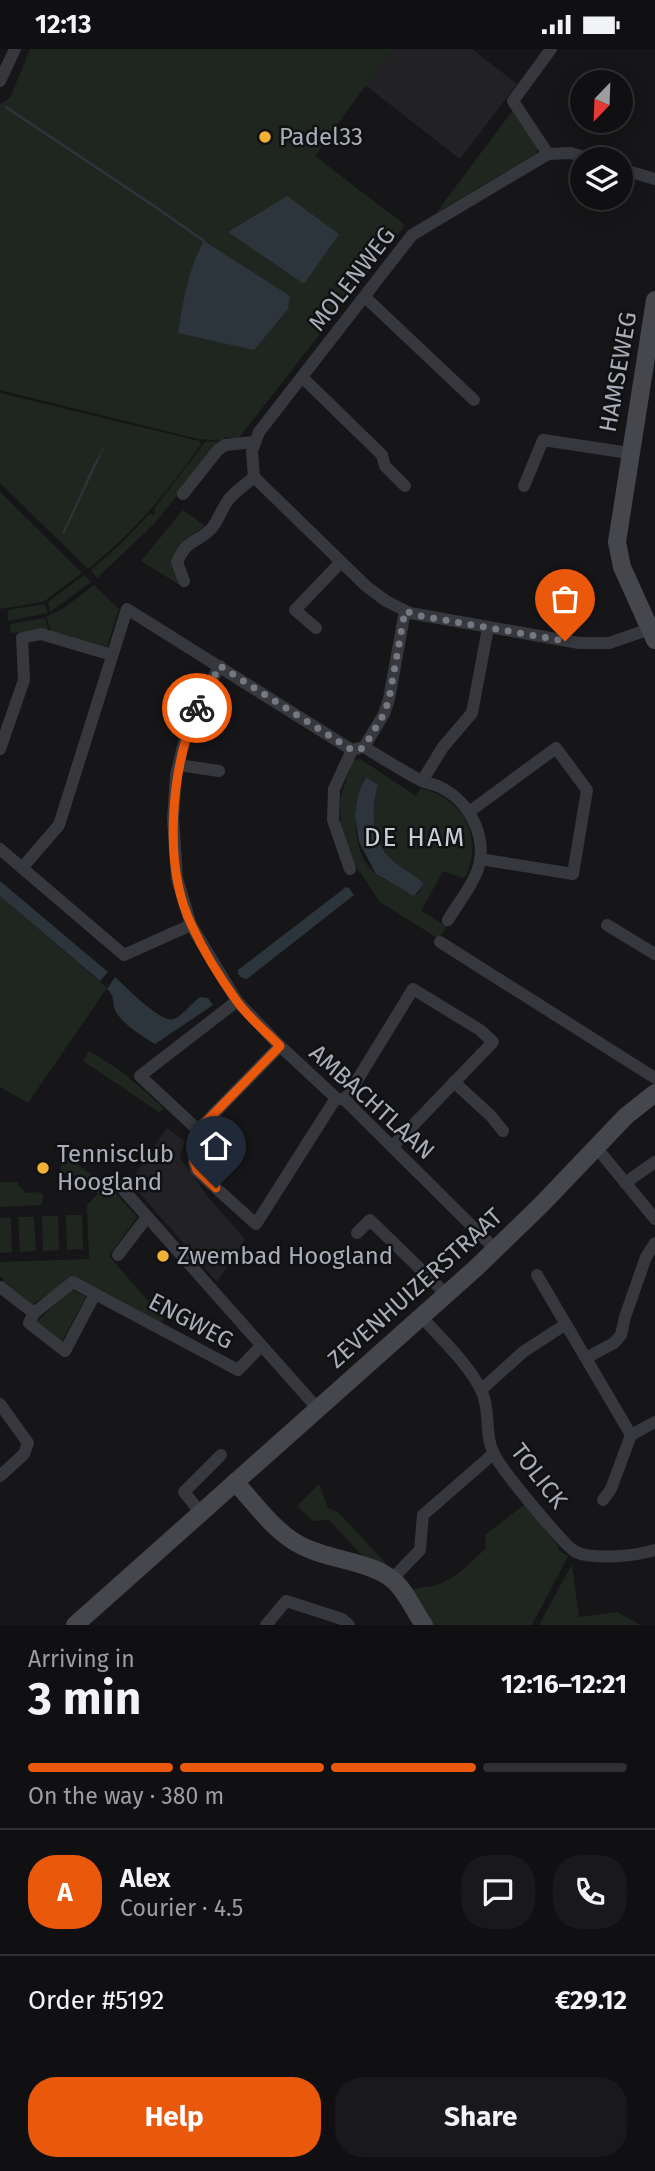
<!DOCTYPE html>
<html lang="en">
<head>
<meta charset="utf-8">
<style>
	:root { --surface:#101012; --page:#19191b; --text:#f1f3f6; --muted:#9c9d9f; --line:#303032; --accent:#ea580c }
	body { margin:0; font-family:"Fira Sans",sans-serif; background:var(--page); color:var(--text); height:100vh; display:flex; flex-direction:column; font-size:26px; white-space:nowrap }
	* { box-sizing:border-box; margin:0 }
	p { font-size:23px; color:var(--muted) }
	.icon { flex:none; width:38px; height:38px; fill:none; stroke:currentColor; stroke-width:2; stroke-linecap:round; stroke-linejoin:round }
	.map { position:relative; height:1576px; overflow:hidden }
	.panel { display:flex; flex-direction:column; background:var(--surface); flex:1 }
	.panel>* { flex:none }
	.needle { width:46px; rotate:203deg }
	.fabs { position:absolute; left:570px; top:21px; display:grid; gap:14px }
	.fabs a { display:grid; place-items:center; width:63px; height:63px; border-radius:50%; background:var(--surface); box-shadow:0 4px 18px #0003,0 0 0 2px var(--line); font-size:35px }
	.pin { position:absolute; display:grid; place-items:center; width:60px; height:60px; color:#fff; margin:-72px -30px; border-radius:50% 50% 50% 0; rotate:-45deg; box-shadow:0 0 7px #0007 }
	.pin .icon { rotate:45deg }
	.courier { position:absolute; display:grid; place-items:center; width:70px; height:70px; margin:-35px; border:5px solid #ea580c; border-radius:50%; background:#fff; color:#222; box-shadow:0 2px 9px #0007 }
	.head em { font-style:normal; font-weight:700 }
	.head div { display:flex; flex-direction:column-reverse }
	.head { display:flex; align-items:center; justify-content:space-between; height:119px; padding:0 28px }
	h1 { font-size:46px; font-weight:700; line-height:52px }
	.bar { display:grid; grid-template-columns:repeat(4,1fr); gap:10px 7px; align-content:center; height:84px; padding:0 28px }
	.bar i { height:9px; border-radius:5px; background:var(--line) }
	.bar .current { background:var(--accent) }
	.bar p { grid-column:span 4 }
	.line { display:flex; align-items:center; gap:18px; padding:0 28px; border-top:2px solid var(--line) }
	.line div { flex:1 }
	.round { display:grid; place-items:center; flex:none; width:74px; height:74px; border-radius:28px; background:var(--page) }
	.action { display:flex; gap:14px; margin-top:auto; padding:14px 28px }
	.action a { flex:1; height:80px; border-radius:28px; background:var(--accent); color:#fff; font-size:28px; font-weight:700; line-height:80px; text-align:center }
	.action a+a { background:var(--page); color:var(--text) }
	.status { display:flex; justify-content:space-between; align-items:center; height:49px; padding:0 35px; background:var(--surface); direction:ltr }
	.status svg { height:19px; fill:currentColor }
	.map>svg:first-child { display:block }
</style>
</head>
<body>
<div class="status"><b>12:13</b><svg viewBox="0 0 49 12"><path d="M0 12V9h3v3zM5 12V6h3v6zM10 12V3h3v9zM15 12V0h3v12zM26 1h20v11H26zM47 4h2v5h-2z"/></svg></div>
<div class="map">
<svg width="655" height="1576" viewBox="0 0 655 1576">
	<rect width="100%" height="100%" fill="#161618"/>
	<g fill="#222225">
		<polygon points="392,0 472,0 517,35 460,110 365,36"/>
		<polygon points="167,1079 185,1092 180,1109 208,1148 245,1190 217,1233 130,1133"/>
	</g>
	<g fill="#1e261f" fill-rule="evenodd">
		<polygon points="30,0 392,0 315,107 405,176 238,390 225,388 223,392 198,390 0,341 0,55 10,49"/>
		<polygon points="513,61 538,98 536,105 436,164"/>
		<path d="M0,344L199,392L201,395C169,442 133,484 89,519L86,518L0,434Z"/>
		<polygon points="206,392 223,394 210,405 155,474 97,529 92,523 92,520 122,494 150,464 153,466 156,463 154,460"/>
		<polygon points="0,443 82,524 43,553 0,560"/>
		<path d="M183,461L205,477C188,490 182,487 174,510L182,530L178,535L141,512Z"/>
		<polygon points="84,526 91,533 50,563 48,553"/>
		<polygon points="94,536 119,560 107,598 51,582 46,568 64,559"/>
		<polygon points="44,555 48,564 8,572 8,561"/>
		<polygon points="45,569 48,581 11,584 10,575"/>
		<path d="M360,710L416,747L421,739C463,750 484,787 466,827L462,829L443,822L421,862L447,877L439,890L380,853L351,810L341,778L340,750L353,711ZM366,728L378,737C371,761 372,792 392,811C402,820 415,825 424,835L417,846C404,840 389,834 377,826C349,806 353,756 366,728Z"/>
		<polygon points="0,847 107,939 28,1054 0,1038"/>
		<path d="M89,1002C118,1018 140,1037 164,1060L159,1063L83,1012Z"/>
		<polygon points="64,1106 111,1139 137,1168 109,1207 164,1270 160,1275 73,1228 30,1257 0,1236 4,1231 0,1227 0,1213 89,1210 87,1156 98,1145 70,1124 61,1124 61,1111"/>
		<polygon points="0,1133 18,1133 19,1137 26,1144 39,1143 43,1146 42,1156 0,1158"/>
		<polygon points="66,1166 82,1166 83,1200 67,1201"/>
		<polygon points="42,1167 58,1167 59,1201 43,1202"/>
		<polygon points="18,1168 34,1168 36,1202 20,1203"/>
		<polygon points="0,1169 11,1169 12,1203 0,1204"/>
		<polygon points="72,1240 86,1248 60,1296 34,1275"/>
		<polygon points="319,1435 328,1459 338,1463 392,1521 373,1518 329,1471 313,1472 297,1457"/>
		<path d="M525,1455L558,1497L559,1501L568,1507L532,1576H429L410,1542C421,1536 432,1539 442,1534C458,1527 473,1511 486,1499L485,1486Z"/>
		<polygon points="572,1515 579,1568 617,1563 641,1576 539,1576"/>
	</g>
	<g fill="#2c353c">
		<polygon points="287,147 339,185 304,235 228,183"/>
		<path d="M204,192L290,247L288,260L254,301L178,284C183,253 188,220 204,192Z"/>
		<polygon points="107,393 64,485 62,485 93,417"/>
		<path d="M366,728L378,736C371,761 371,792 392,811C402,820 415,825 424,835L414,847L376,825L359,793L355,765L359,743Z"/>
		<polygon points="0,832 108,923 100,932 0,847"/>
		<polygon points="346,838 349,839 354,846 247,930 242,929 238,925 238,921"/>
		<path d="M115,928C125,937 161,975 174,970C183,966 192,954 200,948L208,949L213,956L155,995C143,988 121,974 115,961C112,952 115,947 107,940Z"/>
	</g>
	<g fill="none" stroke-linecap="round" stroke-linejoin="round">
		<polyline stroke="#2c353c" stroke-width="2.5" points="6,58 154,157 204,192"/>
		<g stroke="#37383d" stroke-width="12">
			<polyline points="0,32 15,0"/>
			<polyline points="548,105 513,52 551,0"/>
			<polyline points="621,120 655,130"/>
			<polyline points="365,248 474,351"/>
			<polyline points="302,328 382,406 385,417 405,437"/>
			<polyline points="254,428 366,537 386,552 410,564 579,594 609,594 650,580"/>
			<polyline points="524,437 543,391 629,404"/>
			<polyline points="183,445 218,401 225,396 253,393"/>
			<path d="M184,532L177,513C188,488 197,495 212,479C219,470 222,459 229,450C236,442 246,435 254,428L252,402L259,383L412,186L548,105L571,104L590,110"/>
			<polyline points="316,579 295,561 341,513"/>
			<polyline points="220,617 201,649 187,681 176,726 173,769 177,829 191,876 237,952 280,997 336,1049 345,1051 496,1201"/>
			<path d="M364,698C382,709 401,721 420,731C426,734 434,735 440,738C471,753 490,792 476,825C469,841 457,856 448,871"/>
			<polyline points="364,698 384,665 389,650 405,562"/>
			<polyline points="0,700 24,631 22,589 41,585 112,606"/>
			<polyline points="179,716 219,722"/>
			<polyline points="422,732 443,698 472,664 488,579"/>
			<polyline points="469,763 556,699 587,741 573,825 480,810"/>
			<polyline points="0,800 124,906 191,876"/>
			<polyline points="22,819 59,776 127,560 352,701 364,698"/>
			<polyline points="350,820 333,771 334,740 352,701"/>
			<polyline points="607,876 655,905"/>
			<polyline points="440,893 655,1029"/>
			<polyline points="280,997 198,1081 194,1113 196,1121 256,1175 336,1049"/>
			<polyline points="454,1033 491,1067 503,1082"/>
			<polyline points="345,1051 413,940 480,981 493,993 393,1097"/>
			<polyline points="198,1081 140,1027 237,952"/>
			<polyline points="596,1098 655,1170"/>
			<polyline points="625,1134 655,1113"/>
			<polyline points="120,1137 318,1360"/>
			<polyline points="357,1184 370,1171 447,1246"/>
			<polyline points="118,1206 147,1168"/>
			<polyline points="537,1226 631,1386"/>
			<polyline points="0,1238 34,1264 29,1274 65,1302 95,1245 238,1321 261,1297"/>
			<polyline points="34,1264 73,1233 95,1245"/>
			<path d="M422,1268C442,1291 469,1315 482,1343C491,1363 484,1386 494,1405C501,1420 564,1497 576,1503C593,1511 637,1507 655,1501"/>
			<polyline points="586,1309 614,1294 621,1286 625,1268 646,1208 655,1194"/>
			<polyline points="481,1341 523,1303 566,1275"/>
			<polyline points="0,1355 28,1394 24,1405 0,1427"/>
			<polyline points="603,1451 611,1440 631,1386 655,1373"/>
			<polyline points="201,1464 184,1443 221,1406"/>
			<polyline points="392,1530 420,1501 423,1466 493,1405"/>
			<polyline points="266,1576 286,1552 342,1570 349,1576"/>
		</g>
		<g stroke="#45474d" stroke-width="18">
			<polyline points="655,251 617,493 622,518 655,591"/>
			<path d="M235,1433C255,1454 275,1484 302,1497C329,1511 370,1512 393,1531C406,1542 414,1562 424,1576"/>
			<polyline points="75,1576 477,1218 542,1155 626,1067 655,1044"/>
		</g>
	</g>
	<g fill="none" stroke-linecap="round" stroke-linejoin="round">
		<polyline stroke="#757880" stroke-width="7" stroke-dasharray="0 12.6" points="197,659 220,617 352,701 359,701 364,698 384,665 389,650 405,562 421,567 565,592"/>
		<path stroke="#ea580c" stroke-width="9" d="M197,659C171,720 162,816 192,877C203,901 221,930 236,951C248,968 265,982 280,997L198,1081L194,1112L197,1121L216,1139"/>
	</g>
	<g fill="#f2b134" stroke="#111113" stroke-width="2.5">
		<circle cx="265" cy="88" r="7"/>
		<circle cx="43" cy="1119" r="7"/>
		<circle cx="163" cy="1207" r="7"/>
	</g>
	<g text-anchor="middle" stroke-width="5" stroke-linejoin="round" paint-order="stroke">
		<g font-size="24" fill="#a8adb8" stroke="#111113" text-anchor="start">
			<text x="279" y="96">Padel33</text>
			<text x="57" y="1113">Tennisclub<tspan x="57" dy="28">Hoogland</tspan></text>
			<text x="177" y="1215">Zwembad Hoogland</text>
		</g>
		<g font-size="24" fill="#a8adb8" stroke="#111113">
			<text transform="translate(352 230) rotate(-52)" y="8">MOLENWEG</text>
			<text transform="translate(618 323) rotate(-80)" y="8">HAMSEWEG</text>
			<text transform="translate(372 1053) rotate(42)" y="8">AMBACHTLAAN</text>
			<text transform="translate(415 1239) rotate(-42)" y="8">ZEVENHUIZERSTRAAT</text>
			<text transform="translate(191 1272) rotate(28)" y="8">ENGWEG</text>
			<text transform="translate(539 1427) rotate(52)" y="8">TOLICK</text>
		</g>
		<g font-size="26" letter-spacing="2" fill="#c9ccd4" stroke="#111113">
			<text x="415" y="797">DE HAM</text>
		</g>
	</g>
</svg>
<div class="fabs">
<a><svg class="needle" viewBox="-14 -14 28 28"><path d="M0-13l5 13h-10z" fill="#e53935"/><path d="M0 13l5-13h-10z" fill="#9c9d9f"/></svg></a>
<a><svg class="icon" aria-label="layers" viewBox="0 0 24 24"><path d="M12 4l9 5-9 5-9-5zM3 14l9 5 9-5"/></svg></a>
</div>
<div class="pin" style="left:565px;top:592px;background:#ea580c"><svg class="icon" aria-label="bag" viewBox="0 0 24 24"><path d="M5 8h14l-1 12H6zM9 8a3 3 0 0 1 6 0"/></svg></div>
<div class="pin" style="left:216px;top:1139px;background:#1f2937"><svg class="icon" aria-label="home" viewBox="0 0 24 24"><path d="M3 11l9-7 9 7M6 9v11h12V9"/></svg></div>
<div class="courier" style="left:197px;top:659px"><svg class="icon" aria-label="bike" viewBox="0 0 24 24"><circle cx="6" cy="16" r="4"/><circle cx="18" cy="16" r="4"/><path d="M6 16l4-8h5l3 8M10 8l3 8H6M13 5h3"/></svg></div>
</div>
<section class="panel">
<div class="head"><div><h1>3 min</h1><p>Arriving in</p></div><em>12:16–12:21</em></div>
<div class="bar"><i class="current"></i><i class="current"></i><i class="current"></i><i></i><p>On the way · 380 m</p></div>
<div class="line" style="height:126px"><b class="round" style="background:var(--accent);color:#fff">A</b><div><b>Alex</b><p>Courier · 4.5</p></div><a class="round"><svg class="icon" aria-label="chat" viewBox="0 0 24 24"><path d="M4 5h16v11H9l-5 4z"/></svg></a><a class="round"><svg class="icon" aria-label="phone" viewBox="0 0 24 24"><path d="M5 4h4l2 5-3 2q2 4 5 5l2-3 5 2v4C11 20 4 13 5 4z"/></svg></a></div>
<div class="line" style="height:91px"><div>Order #5192</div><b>€29.12</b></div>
<div class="action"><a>Help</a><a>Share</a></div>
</section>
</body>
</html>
